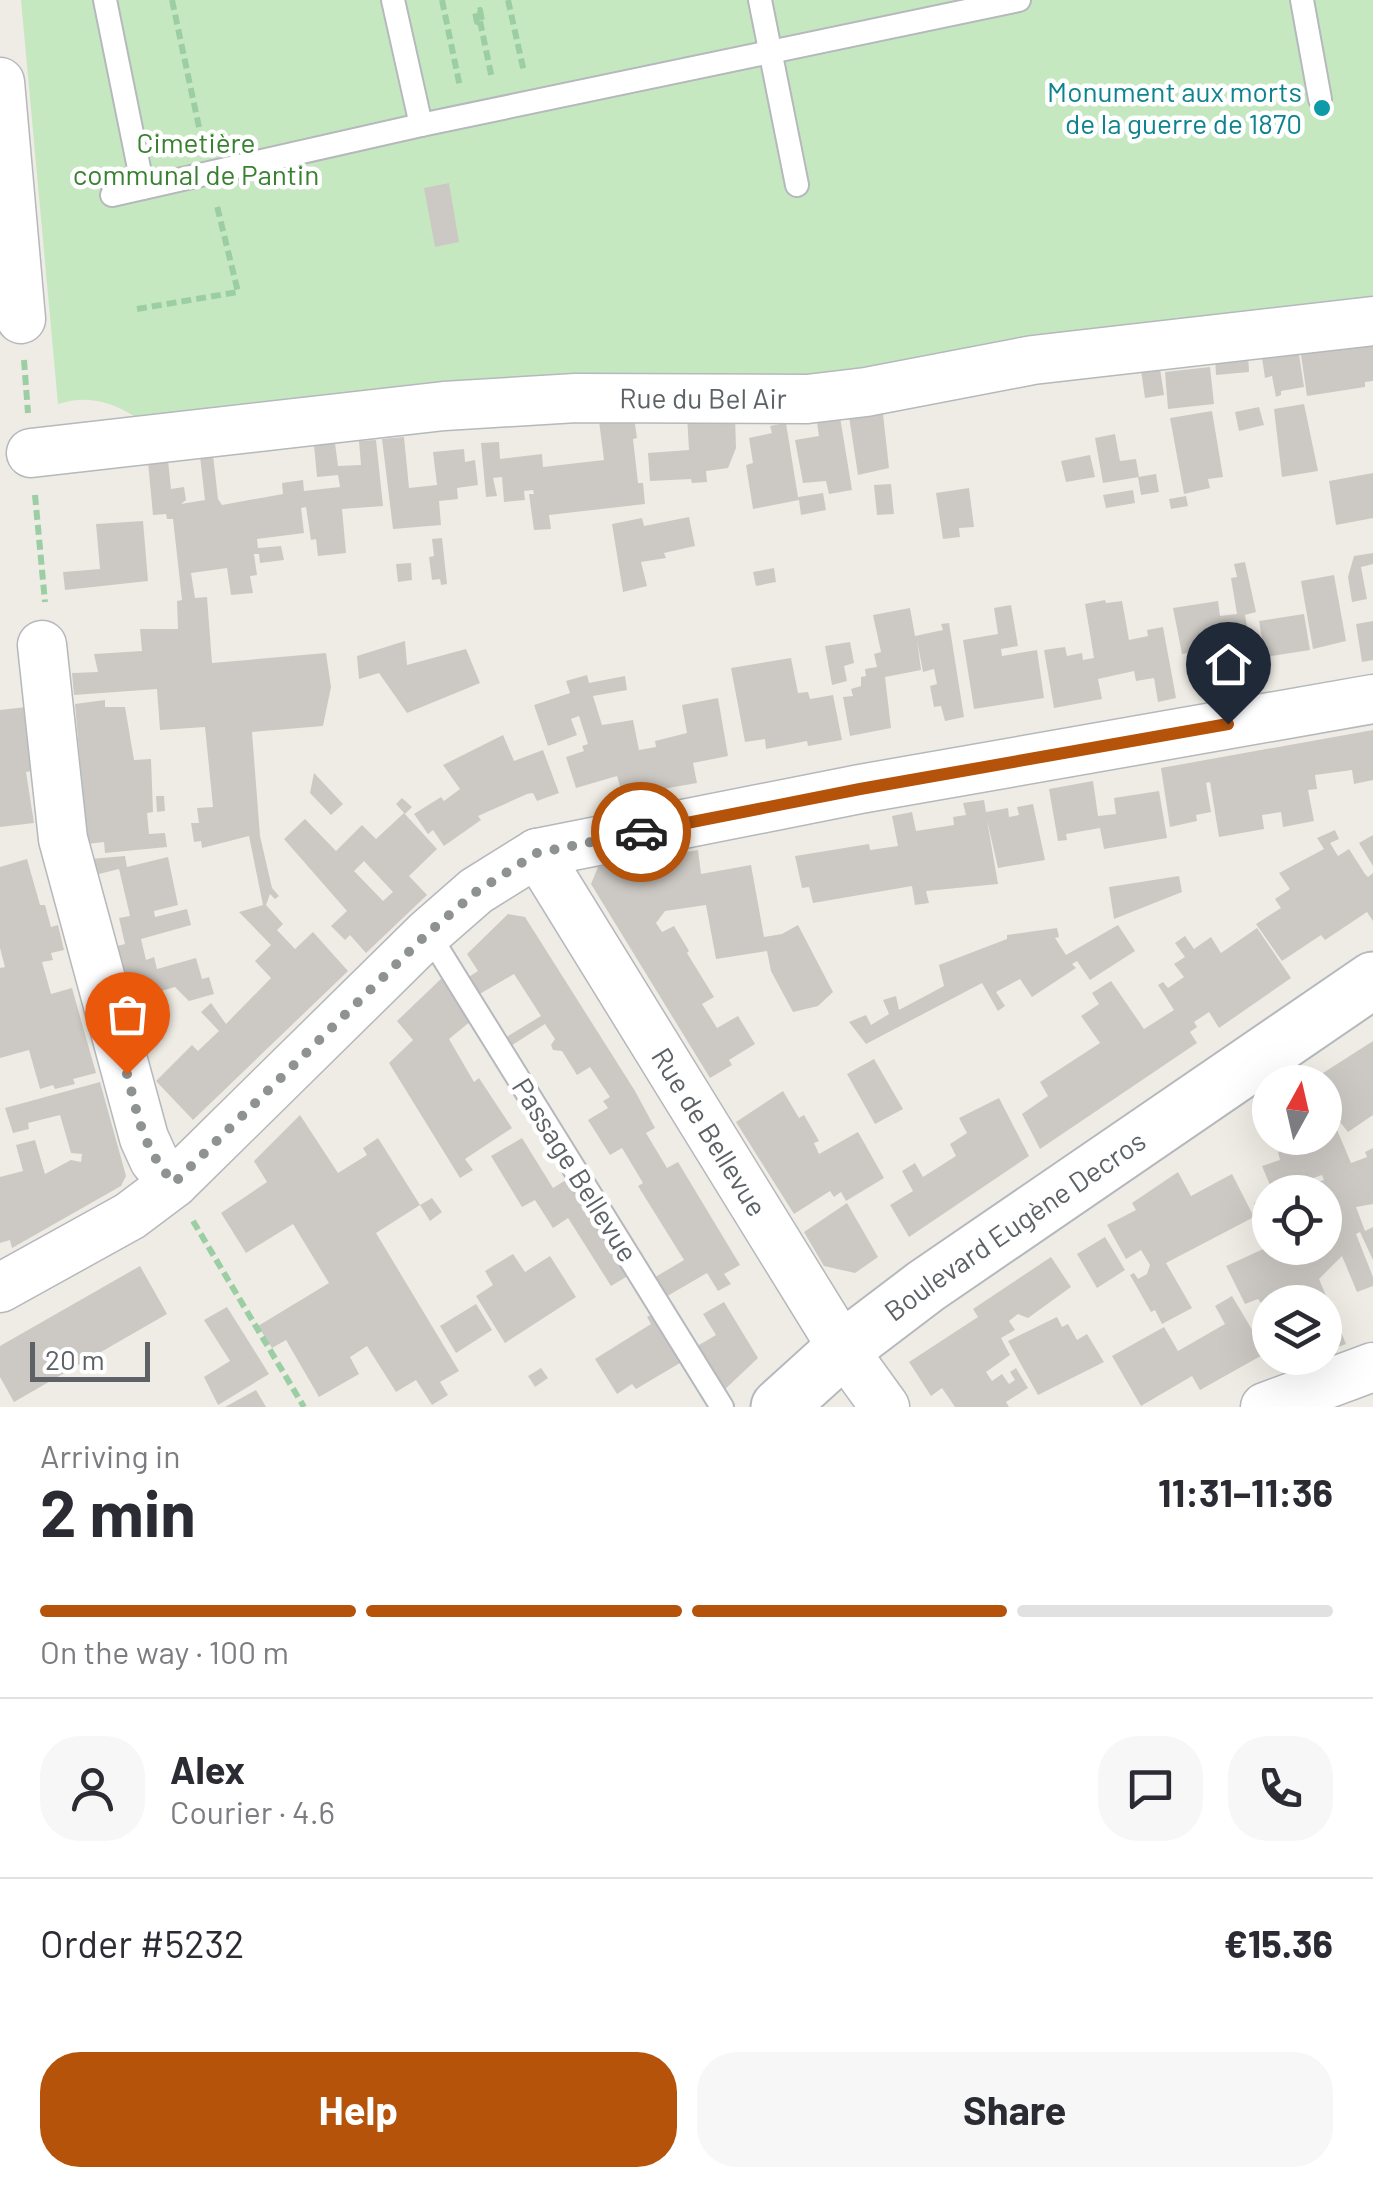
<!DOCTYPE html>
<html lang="en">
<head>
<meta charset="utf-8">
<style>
	:root { --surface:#fff; --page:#f7f7f7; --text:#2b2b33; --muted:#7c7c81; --line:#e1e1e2; --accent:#b45309 }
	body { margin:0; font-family:Barlow,sans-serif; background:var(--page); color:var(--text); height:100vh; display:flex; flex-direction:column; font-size:38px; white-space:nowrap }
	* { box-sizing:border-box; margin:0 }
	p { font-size:32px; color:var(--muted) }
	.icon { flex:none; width:55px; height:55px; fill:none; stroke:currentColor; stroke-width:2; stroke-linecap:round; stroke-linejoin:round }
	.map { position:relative; height:1407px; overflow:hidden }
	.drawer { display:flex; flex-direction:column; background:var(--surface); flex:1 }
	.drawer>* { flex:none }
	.needle { width:65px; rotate:8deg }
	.buttons { position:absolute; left:1252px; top:1065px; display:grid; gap:20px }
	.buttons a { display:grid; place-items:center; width:90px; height:90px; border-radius:50%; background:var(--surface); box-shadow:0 10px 40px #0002; font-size:50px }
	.scale { position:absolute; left:30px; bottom:25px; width:120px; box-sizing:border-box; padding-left:10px; border:5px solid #5c6266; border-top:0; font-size:28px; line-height:35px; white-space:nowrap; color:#5c6266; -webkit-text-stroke:8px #fff; paint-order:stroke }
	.pin { position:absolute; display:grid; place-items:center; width:85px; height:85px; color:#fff; margin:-102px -42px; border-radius:50% 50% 50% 0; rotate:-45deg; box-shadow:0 0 10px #0007 }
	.pin .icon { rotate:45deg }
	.courier { position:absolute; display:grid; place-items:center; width:100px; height:100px; margin:-50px; border:8px solid #b45309; border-radius:50%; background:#fff; color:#222; box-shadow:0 2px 12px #0007 }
	.head em { font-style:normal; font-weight:700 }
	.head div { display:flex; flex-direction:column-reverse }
	.head { display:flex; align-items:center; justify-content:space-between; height:170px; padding:0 40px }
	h1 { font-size:65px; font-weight:700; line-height:75px }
	.bar { display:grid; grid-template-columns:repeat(4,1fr); gap:15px 10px; align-content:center; height:120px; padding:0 40px }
	.bar i { height:12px; border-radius:8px; background:var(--line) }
	.bar .active { background:var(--accent) }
	.bar p { grid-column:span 4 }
	.line { display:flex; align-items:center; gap:25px; padding:0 40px; border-top:2px solid var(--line) }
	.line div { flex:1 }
	.round { display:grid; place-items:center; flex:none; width:105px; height:105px; border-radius:40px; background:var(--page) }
	.button { display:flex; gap:20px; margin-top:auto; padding:20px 40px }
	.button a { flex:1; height:115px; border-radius:40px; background:var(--accent); color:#fff; font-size:40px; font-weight:700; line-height:115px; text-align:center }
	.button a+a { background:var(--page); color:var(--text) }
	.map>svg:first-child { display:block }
</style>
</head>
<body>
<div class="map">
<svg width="1373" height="1407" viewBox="0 0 1373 1407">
	<rect width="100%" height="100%" fill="#efece5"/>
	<path fill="#c6e8c0" d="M21,0H1373V308L919,376L145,423C118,404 91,393 58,404Z"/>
	<g fill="#ccc9c4" fill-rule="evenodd">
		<polygon points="449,183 459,242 435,247 424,188"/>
		<polygon points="1373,340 1373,381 1365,382 1365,387 1307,396 1300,348"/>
		<polygon points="1298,348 1304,387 1281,391 1281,395 1276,397 1272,376 1265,378 1261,351"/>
		<polygon points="1248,353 1249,372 1216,375 1215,356"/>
		<polygon points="1159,362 1164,395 1145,398 1140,363"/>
		<polygon points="1210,367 1214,404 1168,409 1165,372"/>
		<polygon points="1304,404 1318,471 1282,477 1274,409"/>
		<polygon points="882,405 889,468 858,475 848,410"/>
		<polygon points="1259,407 1264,425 1239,431 1235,412"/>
		<polygon points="839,411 852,490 829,494 826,481 803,483 795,440 819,436 816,416"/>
		<polygon points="1212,411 1223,477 1208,479 1210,488 1184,494 1170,418"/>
		<polygon points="735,415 736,448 728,468 706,471 707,482 692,483 691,479 650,481 648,453 689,450 687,416"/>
		<polygon points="634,417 637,438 633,439 638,483 643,483 645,504 549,515 551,529 534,530 529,494 534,494 533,490 524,491 525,500 504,502 502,477 493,478 497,496 486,497 481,443 499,442 500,459 542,454 543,467 604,460 599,421"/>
		<polygon points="786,423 798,497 823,493 826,510 801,515 799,500 753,509 746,465 753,463 749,438 772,433 770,426"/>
		<polygon points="1115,434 1120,461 1136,459 1139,477 1103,483 1095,438"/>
		<polygon points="404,437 409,488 437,485 433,452 464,449 465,462 475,460 478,485 457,488 458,499 439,501 441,525 393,529 382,439"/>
		<polygon points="376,440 383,506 342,509 346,553 318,556 316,539 311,540 306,507 301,508 304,533 257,539 258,548 281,546 284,560 260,563 259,554 254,554 257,575 250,576 253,593 231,595 227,568 191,573 195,598 207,597 212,663 326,653 331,687 323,726 252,732 260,836 272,888 279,896 275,899 270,894 266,905 283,924 277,930 295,949 313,932 348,971 193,1120 156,1081 192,1045 198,1051 219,1031 201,1012 211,1003 226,1024 271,978 255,961 271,945 239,912 263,905 249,836 202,848 201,841 194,842 191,823 199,823 197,808 213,807 205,727 160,730 157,689 74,695 72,673 98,672 94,654 142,651 140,629 178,629 177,601 182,600 173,519 167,519 166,514 153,515 148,462 168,460 171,489 184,487 186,500 181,504 205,500 200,456 213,455 218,499 222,505 283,494 282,483 303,480 304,491 340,487 338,475 317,477 314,445 335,443 338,466 361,465 359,441"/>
		<polygon points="1090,455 1095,477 1066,482 1061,461"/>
		<polygon points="1373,473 1373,518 1336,525 1329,481"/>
		<polygon points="1156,474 1159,492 1141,495 1138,477"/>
		<polygon points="891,484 894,514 877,515 874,485"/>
		<polygon points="969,488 974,527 959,528 960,537 943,539 936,493"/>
		<polygon points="1133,490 1135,503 1106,508 1103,495"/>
		<polygon points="1186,496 1188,506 1171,509 1169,499"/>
		<polygon points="689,517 695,546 664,553 666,558 641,562 647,586 623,592 612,524 642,518 644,526"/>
		<polygon points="143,521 148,581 65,590 63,572 100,569 96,524"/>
		<polygon points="442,538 447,584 441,585 440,579 432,580 429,557 434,556 432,539"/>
		<polygon points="1373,553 1373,564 1361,567 1367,599 1352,602 1348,577 1354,556"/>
		<polygon points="1245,562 1256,612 1245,615 1253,660 1199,670 1196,652 1182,654 1173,608 1218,601 1220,616 1237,614 1231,578 1237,577 1234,564"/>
		<polygon points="411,563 412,580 398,582 396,564"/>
		<polygon points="774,568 776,582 756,586 753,572"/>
		<polygon points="1334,575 1346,641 1313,649 1301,581"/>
		<polygon points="1105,600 1106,603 1122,601 1129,640 1148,636 1147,630 1163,627 1176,698 1158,702 1154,678 1136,681 1134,671 1098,679 1102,699 1054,708 1044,650 1065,647 1067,656 1082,653 1083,660 1094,658 1085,604"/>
		<polygon points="1011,605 1018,646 1001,649 1002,656 1037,650 1044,698 974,709 963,640 998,634 994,608"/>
		<polygon points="910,608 915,636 943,630 941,624 949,623 964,717 945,721 941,706 934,707 930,686 937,684 934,669 923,672 917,640 921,670 885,677 891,728 850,736 843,697 853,696 851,689 861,686 861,677 866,676 865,669 877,667 874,654 881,652 873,615"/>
		<polygon points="1304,614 1310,650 1265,657 1259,621"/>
		<polygon points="1373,621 1373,660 1362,662 1356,624"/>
		<polygon points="405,641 407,665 466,649 480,683 407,713 379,673 359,679 357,656"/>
		<polygon points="850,642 854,663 844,666 847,681 832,685 825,646"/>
		<polygon points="791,658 798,693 808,692 810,699 833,695 842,740 808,746 807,741 766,749 765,739 745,742 731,668"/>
		<polygon points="587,675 589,683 625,676 627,690 593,696 602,725 633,720 639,750 656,747 655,741 687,733 682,705 718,698 728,756 693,763 697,783 623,796 617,776 576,788 566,757 584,751 582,746 588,744 579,716 571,719 577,735 548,746 534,705 570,693 566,681"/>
		<polygon points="105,700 105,707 125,707 134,760 151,759 153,812 147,813 149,834 165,833 167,847 105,853 104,842 87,844 75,704"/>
		<polygon points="26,707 31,771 26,772 34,823 0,827 0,710"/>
		<polygon points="1373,730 1373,780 1354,784 1352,770 1315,775 1317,789 1308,790 1314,821 1283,827 1281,812 1262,815 1264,829 1219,837 1210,782 1206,783 1211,812 1196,815 1197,821 1170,827 1161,768"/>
		<polygon points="503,735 514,761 543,750 559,793 537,801 533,793 527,794 478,816 481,820 444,846 433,830 428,834 414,814 441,797 444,801 460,789 443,765"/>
		<polygon points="314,773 343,804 331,815 310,793"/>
		<polygon points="1093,781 1098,816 1116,814 1114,798 1159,791 1167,838 1104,849 1100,828 1066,834 1067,840 1058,841 1049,789"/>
		<polygon points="156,796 164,796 165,811 157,812"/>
		<polygon points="402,798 412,807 405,814 396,804"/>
		<polygon points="984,800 986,812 1008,808 1009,817 1019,815 1017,807 1033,804 1045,860 998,868 987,820 998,884 926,891 929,903 915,905 912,886 813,903 809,887 802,888 795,856 869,844 870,850 898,846 892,816 912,812 916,831 954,825 953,817 966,815 963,803"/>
		<path d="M404,813L437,849L409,876L427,895L366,953L350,935L345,940L331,926L347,911L284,839L305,819L336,851L362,825L376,839ZM364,861L393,892L383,901L354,871Z"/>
		<polygon points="1335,830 1339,839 1330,843 1338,856 1349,849 1365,874 1368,877 1373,873 1373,921 1367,912 1325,940 1321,935 1282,961 1256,924 1281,908 1275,899 1290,889 1279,873 1324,849 1317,838"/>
		<polygon points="1373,835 1373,866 1359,843"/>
		<polygon points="698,850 701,874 751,865 764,937 782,934 798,925 833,992 818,1006 793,1012 771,971 767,951 716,959 706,905 665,911 656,923 662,932 674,926 689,951 687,953 714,997 702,1004 717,1028 738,1016 755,1044 729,1060 732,1065 710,1078 591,884 598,867"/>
		<polygon points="125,856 127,867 168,857 178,905 154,911 155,917 187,909 191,925 141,939 146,960 154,957 157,969 196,958 202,979 209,977 214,994 189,1001 175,987 128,1000 113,947 125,944 119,918 130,916 119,869 95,875 90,859"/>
		<polygon points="27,859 40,905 45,905 51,927 58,925 64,950 51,953 53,960 42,962 51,994 72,988 96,1073 73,1079 75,1084 55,1089 53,1085 40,1089 29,1050 0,1058 0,968 5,967 0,948 0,867"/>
		<polygon points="1179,876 1182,892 1114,919 1109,887"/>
		<polygon points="508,914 525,917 635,1091 655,1128 646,1133 667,1168 678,1162 740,1265 724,1274 731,1284 718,1291 707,1273 664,1298 652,1279 684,1260 638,1186 643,1183 622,1148 610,1155 588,1120 608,1108 603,1101 610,1097 590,1067 577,1075 562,1051 553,1050 551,1045 555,1039 545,1024 506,1049 500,1041 541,1016 514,974 478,995 467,978 478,971 467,954"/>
		<polygon points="1118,925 1135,951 1090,980 1077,961 1072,964 1076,968 1032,997 1020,979 996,992 1005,1006 998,1011 982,983 866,1044 849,1022 866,1015 871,1025 889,1014 883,1000 896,996 899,1010 944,986 939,965 1007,939 1007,935 1057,928 1059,937 1055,938 1066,955"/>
		<polygon points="1257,928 1291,978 1219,1028 1209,1012 1194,1022 1197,1027 1190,1032 1197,1043 1040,1149 1022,1114 1048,1096 1040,1082 1100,1043 1081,1016 1099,1004 1092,993 1111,981 1144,1029 1174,1010 1158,985 1163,982 1168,988 1184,977 1174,964 1185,957 1175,943 1185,936 1194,949 1211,937 1221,953"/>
		<polygon points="444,976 471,1021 449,1039 474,1082 479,1078 512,1128 465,1159 473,1170 460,1178 389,1063 413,1040 397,1021"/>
		<polygon points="1373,1041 1373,1115 1348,1132 1340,1122 1335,1125 1351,1163 1367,1157 1365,1152 1373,1148 1373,1204 1356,1207 1365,1231 1373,1227 1373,1260 1360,1232 1356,1234 1373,1277 1373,1286 1357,1292 1342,1256 1319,1279 1346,1344 1325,1352 1325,1302 1297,1302 1290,1286 1272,1293 1273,1297 1268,1303 1261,1303 1258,1299 1245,1304 1226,1266 1270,1246 1325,1248 1325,1192 1288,1192 1324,1180 1322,1175 1273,1192 1262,1166 1280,1160 1278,1152 1296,1146 1292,1138 1325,1138 1325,1082 1309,1082"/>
		<polygon points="874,1059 903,1109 875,1124 847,1074"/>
		<polygon points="100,1082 126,1176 121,1186 12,1248 10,1240 0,1243 0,1177 23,1171 16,1145 35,1140 45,1174 71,1160 81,1162 82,1154 71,1153 60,1115 28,1123 29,1129 13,1133 5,1108"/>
		<polygon points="783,1091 799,1118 804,1115 819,1141 814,1143 819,1154 858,1132 884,1178 846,1201 841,1192 834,1197 830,1191 794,1214 736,1122"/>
		<polygon points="999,1098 1029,1156 909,1237 890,1205 913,1191 902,1171 915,1163 923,1177 956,1156 950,1144 967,1133 959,1118"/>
		<polygon points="300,1115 338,1173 367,1155 363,1148 378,1138 420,1205 376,1233 459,1371 440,1382 448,1395 432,1405 416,1380 396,1392 367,1346 350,1357 359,1374 319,1397 286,1340 272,1348 258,1326 329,1283 293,1224 246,1253 221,1213 267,1182 254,1161"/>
		<polygon points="522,1138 553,1188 569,1178 631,1274 611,1286 568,1218 553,1228 535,1200 522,1207 491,1156"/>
		<polygon points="1178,1172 1191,1196 1232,1174 1254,1217 1166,1263 1192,1308 1162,1324 1155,1310 1151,1312 1130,1275 1134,1273 1138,1279 1147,1274 1150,1265 1141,1250 1126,1259 1107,1225 1136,1210 1132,1203"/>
		<polygon points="1270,1197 1270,1239 1254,1203"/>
		<polygon points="432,1198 442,1212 430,1221 420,1205"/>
		<polygon points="847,1203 878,1257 855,1273 824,1266 804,1232"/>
		<polygon points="1105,1237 1125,1270 1097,1288 1077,1254"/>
		<polygon points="513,1254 525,1272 550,1256 576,1297 505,1343 476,1296 493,1285 485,1271"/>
		<polygon points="1051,1257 1071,1287 1028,1318 1018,1314 1009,1321 1015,1330 1001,1338 1010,1355 986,1372 992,1381 1002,1374 1009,1384 1015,1380 1010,1372 1016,1368 1028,1388 1006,1402 1009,1407 955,1407 942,1388 931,1396 909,1362 978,1317 973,1309"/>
		<polygon points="140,1266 167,1314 14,1402 0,1377 0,1346"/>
		<polygon points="1232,1296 1266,1353 1200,1390 1192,1376 1141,1406 1112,1356 1164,1327 1178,1351 1225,1324 1215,1306"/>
		<polygon points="724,1302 758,1358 722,1392 694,1348 716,1335 703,1314"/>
		<polygon points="476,1304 492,1330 456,1353 440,1326"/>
		<polygon points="227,1307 269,1374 218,1405 204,1377 230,1361 204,1320"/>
		<polygon points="655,1313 685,1360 636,1389 632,1384 617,1394 595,1359 651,1324 647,1317"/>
		<polygon points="1057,1317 1062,1327 1068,1324 1077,1340 1087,1334 1104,1362 1038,1395 1008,1341"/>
		<polygon points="541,1368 548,1378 535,1387 528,1376"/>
		<polygon points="256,1390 266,1407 225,1407"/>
	</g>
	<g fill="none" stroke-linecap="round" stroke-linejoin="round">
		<g stroke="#b5b8bc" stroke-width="26">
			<g id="service">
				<polyline points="105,0 143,188"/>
				<polyline points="393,0 421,125"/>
				<polyline points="760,0 797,185"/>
				<polyline points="1302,0 1320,99"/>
				<polyline points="112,195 421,125 1019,0"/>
				<polyline points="428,933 722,1407"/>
			</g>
		</g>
		<g stroke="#b5b8bc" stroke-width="51">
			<g id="minor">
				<polyline points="0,82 21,319"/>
				<path id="s1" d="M31,453L444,406L576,398L807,399L866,392L1033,360L1373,321"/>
				<polyline points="42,645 63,839 144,1138 154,1160 174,1183"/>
				<path id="s2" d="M537,853L843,1349L885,1407"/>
				<polyline points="0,1288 130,1216 174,1183 428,933 476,891 537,853 860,789 1373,699"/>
				<polyline points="1265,1407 1373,1367"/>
			</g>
		</g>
		<g stroke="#b5b8bc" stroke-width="59">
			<g id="tertiary">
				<path id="s3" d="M779,1407L843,1349L926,1286L1373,980"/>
			</g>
		</g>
		<g stroke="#9ccea3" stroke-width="6" stroke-dasharray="10 5" stroke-linecap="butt">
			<polyline points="172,0 203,146"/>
			<polyline points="442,0 460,87"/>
			<polyline points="508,0 524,72"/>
			<polygon points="480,10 482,21 477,22 475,12"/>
			<polyline points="480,21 492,79"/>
			<polyline points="137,309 238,292 216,202"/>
			<polyline points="24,360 28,413"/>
			<polyline points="35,495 45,602"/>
			<polyline points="193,1221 304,1407"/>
		</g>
		<use href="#service" stroke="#fff" stroke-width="22"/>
		<use href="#minor" stroke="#fff" stroke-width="48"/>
		<use href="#tertiary" stroke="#fff" stroke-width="55"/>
	</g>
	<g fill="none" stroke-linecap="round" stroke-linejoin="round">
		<path stroke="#8f9292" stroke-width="10" stroke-dasharray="0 18" d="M127,1074C139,1119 142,1147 174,1183L428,933L476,892L537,853L641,832"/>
		<polyline stroke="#b45309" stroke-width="12" points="641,832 860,789 1228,724"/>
	</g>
	<circle fill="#0f9aa8" stroke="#fff" stroke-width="4" cx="1322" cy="108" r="10"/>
	<g text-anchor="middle" stroke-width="9" stroke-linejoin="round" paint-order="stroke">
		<g font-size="28" fill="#0d838f" stroke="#fff" text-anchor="end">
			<text x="1302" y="102">Monument aux morts<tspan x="1302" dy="32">de la guerre de 1870</tspan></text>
		</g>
		<g font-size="28" fill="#388130" stroke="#fff">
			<text x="196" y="153">Cimetière<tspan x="196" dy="32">communal de Pantin</tspan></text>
		</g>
		<g font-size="28" fill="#5c6266" stroke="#fff">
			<text dy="10" stroke="none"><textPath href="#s1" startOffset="675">Rue du Bel Air</textPath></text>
			<text dy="10" stroke="none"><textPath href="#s2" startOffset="328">Rue de Bellevue</textPath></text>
			<text transform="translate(575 1170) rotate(58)" y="10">Passage Bellevue</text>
			<text dy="10" stroke="none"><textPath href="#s3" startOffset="298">Boulevard Eugène Decros</textPath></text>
		</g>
	</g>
</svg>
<div class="buttons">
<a><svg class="needle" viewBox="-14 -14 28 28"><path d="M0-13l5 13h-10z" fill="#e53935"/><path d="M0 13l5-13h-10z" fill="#7c7c81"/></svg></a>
<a><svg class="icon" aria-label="locate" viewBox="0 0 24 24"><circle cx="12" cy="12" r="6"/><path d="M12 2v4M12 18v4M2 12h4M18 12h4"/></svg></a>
<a><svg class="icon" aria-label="layers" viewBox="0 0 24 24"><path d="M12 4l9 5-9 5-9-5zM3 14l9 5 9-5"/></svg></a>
</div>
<div class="scale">20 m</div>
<div class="pin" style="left:127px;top:1074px;background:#ea580c"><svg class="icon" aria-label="bag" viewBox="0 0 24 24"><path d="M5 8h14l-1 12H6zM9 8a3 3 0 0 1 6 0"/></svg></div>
<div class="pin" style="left:1228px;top:724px;background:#1f2937"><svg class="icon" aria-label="home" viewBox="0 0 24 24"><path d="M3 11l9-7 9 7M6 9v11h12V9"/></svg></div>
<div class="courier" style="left:641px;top:832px"><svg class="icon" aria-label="car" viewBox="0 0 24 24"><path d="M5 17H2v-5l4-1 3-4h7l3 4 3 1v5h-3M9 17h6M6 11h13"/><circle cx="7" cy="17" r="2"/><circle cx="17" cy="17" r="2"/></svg></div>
</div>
<section class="drawer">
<div class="head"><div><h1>2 min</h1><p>Arriving in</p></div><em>11:31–11:36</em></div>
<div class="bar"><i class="active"></i><i class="active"></i><i class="active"></i><i></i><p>On the way · 100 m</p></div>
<div class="line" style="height:180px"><a class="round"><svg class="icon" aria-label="person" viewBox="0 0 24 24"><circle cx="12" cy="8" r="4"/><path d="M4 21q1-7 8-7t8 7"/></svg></a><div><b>Alex</b><p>Courier · 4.6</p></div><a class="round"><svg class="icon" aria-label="chat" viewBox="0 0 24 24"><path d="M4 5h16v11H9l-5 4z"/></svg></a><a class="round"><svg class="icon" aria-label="phone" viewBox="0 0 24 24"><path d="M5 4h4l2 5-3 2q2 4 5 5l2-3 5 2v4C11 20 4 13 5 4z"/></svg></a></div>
<div class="line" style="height:130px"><div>Order #5232</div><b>€15.36</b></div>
<div class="button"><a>Help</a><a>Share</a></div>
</section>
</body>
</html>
